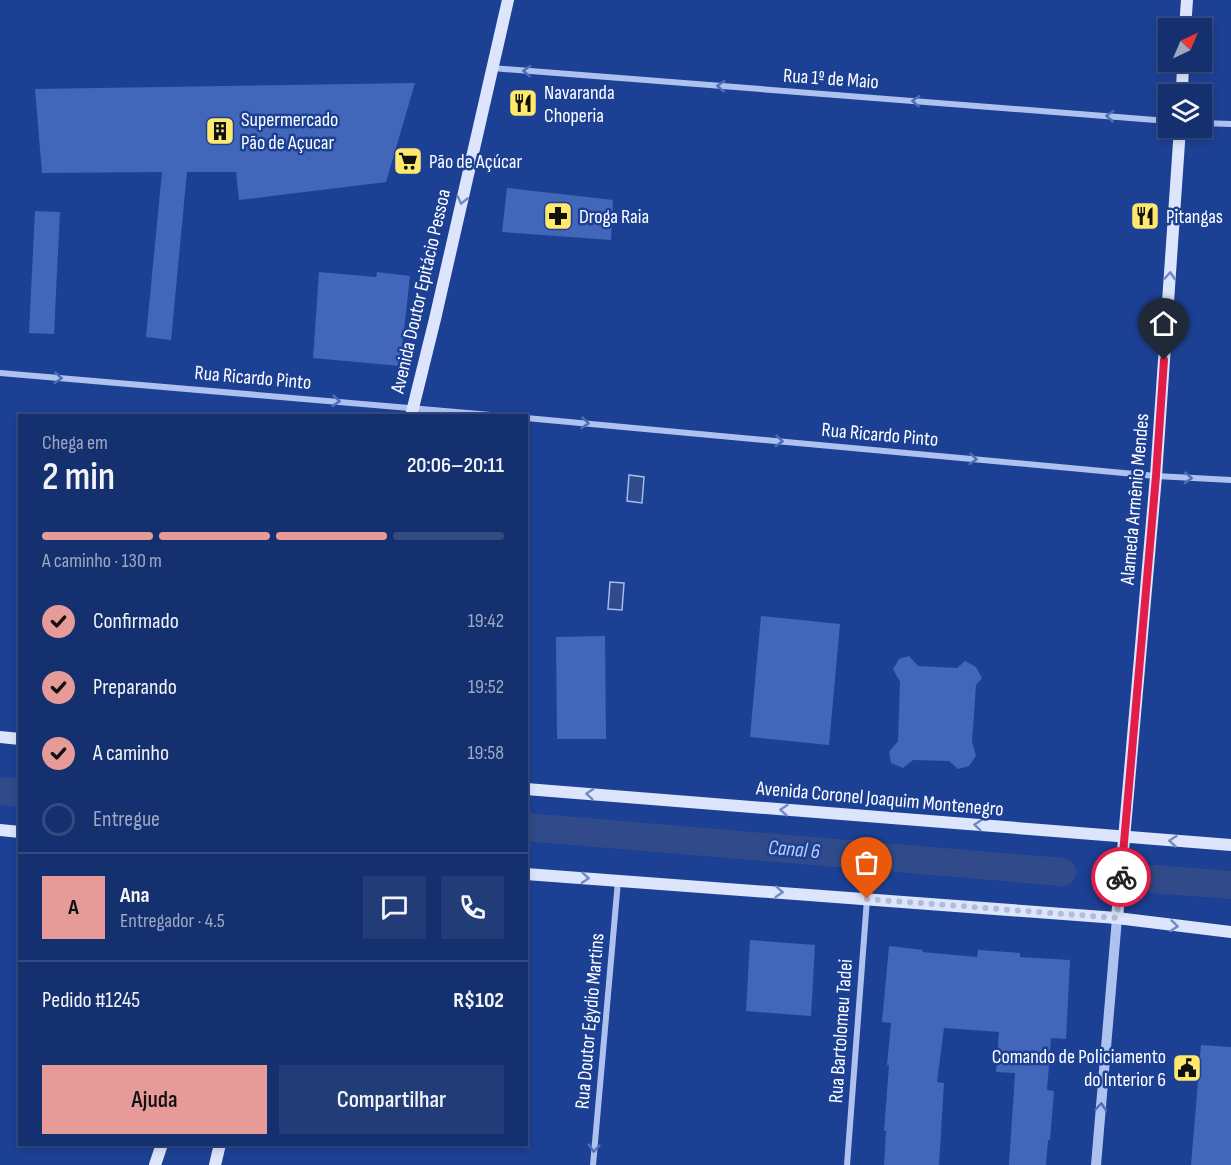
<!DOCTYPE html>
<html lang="pt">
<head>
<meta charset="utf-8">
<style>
	:root { --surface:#15306f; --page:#223c77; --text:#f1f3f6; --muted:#9da9c3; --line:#344b82; --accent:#e69b98 }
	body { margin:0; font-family:"Sofia Sans Condensed",sans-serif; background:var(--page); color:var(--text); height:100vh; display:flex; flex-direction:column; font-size:22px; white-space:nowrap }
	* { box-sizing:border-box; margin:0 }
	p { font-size:20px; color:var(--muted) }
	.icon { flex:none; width:33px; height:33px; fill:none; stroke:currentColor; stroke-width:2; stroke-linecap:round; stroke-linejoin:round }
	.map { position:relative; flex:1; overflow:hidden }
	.drawer { position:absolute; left:18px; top:414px; width:510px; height:732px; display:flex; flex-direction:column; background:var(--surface); border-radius:0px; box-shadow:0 3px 9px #0003,0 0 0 2px var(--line) }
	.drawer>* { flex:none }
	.needle { width:39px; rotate:44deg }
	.tools { position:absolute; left:1158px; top:18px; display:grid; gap:12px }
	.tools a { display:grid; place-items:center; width:54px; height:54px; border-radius:0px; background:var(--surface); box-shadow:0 3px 9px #0003,0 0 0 2px var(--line); font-size:30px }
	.pin { position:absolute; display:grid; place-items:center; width:51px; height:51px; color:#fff; margin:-62px -26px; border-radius:50% 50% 50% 0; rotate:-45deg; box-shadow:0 0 6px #0007 }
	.pin .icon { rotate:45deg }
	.courier { position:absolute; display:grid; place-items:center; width:60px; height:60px; margin:-30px; border:4px solid #e11d48; border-radius:50%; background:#fff; color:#222; box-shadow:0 2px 8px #0007 }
	.head em { font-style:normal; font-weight:600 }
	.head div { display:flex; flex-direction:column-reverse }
	.head { display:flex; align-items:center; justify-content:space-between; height:102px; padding:0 24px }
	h1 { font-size:39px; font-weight:600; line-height:45px }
	.bar { display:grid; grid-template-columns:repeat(4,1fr); gap:9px 6px; align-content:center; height:72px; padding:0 24px }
	.bar i { height:8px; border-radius:4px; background:var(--line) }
	.bar .current { background:var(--accent) }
	.bar p { grid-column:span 4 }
	.line { display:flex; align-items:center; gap:15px; padding:0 24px; border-top:2px solid var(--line) }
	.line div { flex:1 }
	.round { display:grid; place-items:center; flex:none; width:63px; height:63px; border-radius:0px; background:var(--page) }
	ol { padding:0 24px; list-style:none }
	li { display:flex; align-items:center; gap:18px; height:66px }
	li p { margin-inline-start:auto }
	li .icon { padding:6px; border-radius:50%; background:var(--accent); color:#111; stroke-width:4 }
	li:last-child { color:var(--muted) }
	li i { width:33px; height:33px; border:3px solid var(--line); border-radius:50% }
	.cta { display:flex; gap:12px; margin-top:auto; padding:12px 24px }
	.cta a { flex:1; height:69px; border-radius:0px; background:var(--accent); color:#111; font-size:24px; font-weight:600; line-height:69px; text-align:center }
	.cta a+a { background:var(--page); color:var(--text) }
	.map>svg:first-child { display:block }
</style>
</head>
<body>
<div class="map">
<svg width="1231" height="1165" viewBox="0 0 1231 1165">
	<rect width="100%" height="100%" fill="#1c4094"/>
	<g fill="#314b8a" stroke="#a2bbf1" stroke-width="1.5">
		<polygon points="629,475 644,477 642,503 627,501"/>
		<polygon points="610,582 624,583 622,610 608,609"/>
	</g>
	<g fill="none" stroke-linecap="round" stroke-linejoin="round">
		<g stroke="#314b8a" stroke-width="28">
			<polyline points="0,791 20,793"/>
			<polyline points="526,827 1062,872"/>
			<polyline points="1153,879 1231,885"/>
		</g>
	</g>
	<g fill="#4166ba">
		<polygon points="415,83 386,182 239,200 236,172 187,172 171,340 146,337 162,172 42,173 35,89"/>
		<polygon points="507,188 613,200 611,240 502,232"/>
		<polygon points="35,211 60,212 54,334 29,333"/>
		<polygon points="319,272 376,277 377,272 410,276 400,366 313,358"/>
		<polygon points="761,616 840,624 829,745 750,737"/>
		<polygon points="605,636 606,739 557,739 556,637"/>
		<polygon points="909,656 918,666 957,668 965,661 976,667 982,678 976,685 972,742 976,756 969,766 958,769 949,761 913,760 903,768 891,763 889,752 898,741 900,682 893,669 899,659"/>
		<polygon points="750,940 815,945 811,1016 746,1011"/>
		<polygon points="889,946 923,950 922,952 977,957 978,950 1020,953 1020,957 1070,960 1066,1039 1051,1038 1047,1090 1054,1091 1050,1140 1048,1140 1046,1165 1009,1165 1015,1073 996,1072 999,1032 944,1028 937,1082 944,1083 939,1165 884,1165 886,1131 884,1131 889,1065 887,1065 891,1023 882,1022"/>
		<polygon points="1201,1045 1231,1047 1231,1165 1191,1165"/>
	</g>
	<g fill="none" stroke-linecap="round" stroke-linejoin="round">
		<g stroke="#aec2ef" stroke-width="6">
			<polyline points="492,68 1168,121"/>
			<polyline points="1202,123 1231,124"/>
			<polyline points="0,373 503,416"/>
			<polyline points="526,418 1156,476 1231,480"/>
			<polyline points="593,1165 618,881"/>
			<polyline points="847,1165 867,899"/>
		</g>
		<polyline stroke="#aec2ef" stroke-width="10" points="1096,1165 1117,918"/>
		<g stroke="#dce5fb" stroke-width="12">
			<polyline points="1185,28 1187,0"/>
			<polyline points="1182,94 1183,62"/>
			<polyline points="411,416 435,319 508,0"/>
			<polyline points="0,737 20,739"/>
			<polyline points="526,789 1231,845"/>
			<polyline points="0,830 20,832"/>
			<polyline points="526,874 1117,918 1231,932"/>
			<polyline points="1117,918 1156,476 1180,128"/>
			<polyline points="155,1165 162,1144"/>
			<polyline points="215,1165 220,1144"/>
		</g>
	</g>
	<defs><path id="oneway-chevron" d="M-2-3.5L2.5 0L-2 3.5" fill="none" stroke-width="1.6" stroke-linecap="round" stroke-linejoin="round" transform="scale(1.5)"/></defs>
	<g stroke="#4f6eb4">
		<use href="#oneway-chevron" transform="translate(527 71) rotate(-176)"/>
		<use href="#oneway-chevron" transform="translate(721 86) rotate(-176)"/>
		<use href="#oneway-chevron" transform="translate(916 101) rotate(-176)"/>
		<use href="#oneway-chevron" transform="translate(1110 116) rotate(-176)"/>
		<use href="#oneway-chevron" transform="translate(58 378) rotate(5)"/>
		<use href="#oneway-chevron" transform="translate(336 401) rotate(5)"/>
		<use href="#oneway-chevron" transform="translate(585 423) rotate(5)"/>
		<use href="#oneway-chevron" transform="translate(779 441) rotate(5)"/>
		<use href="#oneway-chevron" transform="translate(973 459) rotate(5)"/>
		<use href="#oneway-chevron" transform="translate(1188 478) rotate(3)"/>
		<use href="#oneway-chevron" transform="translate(1101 1107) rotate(-85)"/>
		<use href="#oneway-chevron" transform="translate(594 1148) rotate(95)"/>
	</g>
	<g stroke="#728ac2">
		<use href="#oneway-chevron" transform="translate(462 200) rotate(103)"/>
		<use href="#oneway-chevron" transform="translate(1170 276) rotate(-86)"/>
		<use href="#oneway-chevron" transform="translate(590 794) rotate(-175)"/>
		<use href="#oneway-chevron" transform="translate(784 810) rotate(-175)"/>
		<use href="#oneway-chevron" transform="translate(978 825) rotate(-175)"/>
		<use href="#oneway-chevron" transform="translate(1173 841) rotate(-175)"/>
		<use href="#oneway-chevron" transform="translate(585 878) rotate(4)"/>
		<use href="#oneway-chevron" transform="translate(779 892) rotate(4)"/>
		<use href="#oneway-chevron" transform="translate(1174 926) rotate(6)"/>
	</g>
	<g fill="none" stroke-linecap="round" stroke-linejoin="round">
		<polyline stroke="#b0bcda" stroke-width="6" stroke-dasharray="0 10.8" points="867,899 1117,918 1121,877"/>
		<polyline stroke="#e11d48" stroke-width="8" points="1121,877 1156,476 1164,360"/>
	</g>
	<defs>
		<g id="restaurant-square" transform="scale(1.5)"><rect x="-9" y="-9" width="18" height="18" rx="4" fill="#ffe96d" stroke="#1c4094"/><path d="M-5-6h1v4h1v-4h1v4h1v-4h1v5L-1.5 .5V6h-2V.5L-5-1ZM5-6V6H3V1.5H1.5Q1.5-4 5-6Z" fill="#111"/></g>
		<g id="building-square" transform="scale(1.5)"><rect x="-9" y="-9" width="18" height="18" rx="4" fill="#ffe96d" stroke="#1c4094"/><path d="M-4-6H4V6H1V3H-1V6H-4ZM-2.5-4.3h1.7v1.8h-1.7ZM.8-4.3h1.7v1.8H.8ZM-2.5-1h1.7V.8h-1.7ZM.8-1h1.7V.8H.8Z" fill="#111"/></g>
		<g id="supermarket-square" transform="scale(1.5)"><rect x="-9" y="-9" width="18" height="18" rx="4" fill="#ffe96d" stroke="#1c4094"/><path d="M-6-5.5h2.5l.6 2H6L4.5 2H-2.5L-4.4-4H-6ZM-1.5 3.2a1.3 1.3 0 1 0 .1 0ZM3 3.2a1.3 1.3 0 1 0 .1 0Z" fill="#111"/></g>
		<g id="pharmacy-square" transform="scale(1.5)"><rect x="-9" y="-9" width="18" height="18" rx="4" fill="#ffe96d" stroke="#1c4094"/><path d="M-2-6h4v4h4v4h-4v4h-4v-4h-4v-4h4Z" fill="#111"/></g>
		<g id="civic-square" transform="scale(1.5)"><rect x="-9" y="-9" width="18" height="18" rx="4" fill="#ffe96d" stroke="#1c4094"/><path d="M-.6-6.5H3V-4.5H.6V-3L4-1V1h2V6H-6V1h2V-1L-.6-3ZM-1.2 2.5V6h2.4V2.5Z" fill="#111"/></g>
	</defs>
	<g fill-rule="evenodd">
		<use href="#restaurant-square" x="523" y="103"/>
		<use href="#building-square" x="220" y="131"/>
		<use href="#supermarket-square" x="408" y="161"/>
		<use href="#pharmacy-square" x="558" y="216"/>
		<use href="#restaurant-square" x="1145" y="216"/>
		<use href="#civic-square" x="1187" y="1068"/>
	</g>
	<g text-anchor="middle" stroke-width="5" stroke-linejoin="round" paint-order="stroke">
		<g font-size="20" fill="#fff" stroke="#1c4094">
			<text transform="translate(831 78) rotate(4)" y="7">Rua 1º de Maio</text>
			<text transform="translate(420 291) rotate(-77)" y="7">Avenida Doutor Epitácio Pessoa</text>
			<text transform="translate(253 377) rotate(5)" y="7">Rua Ricardo Pinto</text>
			<text transform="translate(880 434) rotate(5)" y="7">Rua Ricardo Pinto</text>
			<text transform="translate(1134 499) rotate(-85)" y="7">Alameda Armênio Mendes</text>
			<text transform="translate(880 798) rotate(5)" y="7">Avenida Coronel Joaquim Montenegro</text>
			<text transform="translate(589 1021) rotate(-85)" y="7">Rua Doutor Egydio Martins</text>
			<text transform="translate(840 1031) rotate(-86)" y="7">Rua Bartolomeu Tadei</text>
		</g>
		<g font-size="20" fill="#fff" stroke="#1c4094" text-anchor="start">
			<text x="544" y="99">Navaranda<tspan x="544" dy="23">Choperia</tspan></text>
			<text x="241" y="126">Supermercado<tspan x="241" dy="23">Pão de Açucar</tspan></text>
			<text x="429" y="168">Pão de Açúcar</text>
			<text x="579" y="223">Droga Raia</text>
			<text x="1166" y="223">Pitangas</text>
			<text x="1166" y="1063" text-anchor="end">Comando de Policiamento<tspan x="1166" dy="23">do Interior 6</tspan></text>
		</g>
		<g font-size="21" font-style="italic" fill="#bbcdf6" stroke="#1c4094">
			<text transform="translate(794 849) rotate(5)" y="7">Canal 6</text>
		</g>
	</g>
</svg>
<div class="tools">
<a><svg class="needle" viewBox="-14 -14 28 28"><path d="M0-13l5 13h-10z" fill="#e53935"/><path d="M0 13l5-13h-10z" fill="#9da9c3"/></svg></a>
<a><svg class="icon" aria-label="layers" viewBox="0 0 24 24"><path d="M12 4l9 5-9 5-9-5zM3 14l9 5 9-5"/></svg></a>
</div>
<div class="pin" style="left:867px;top:899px;background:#ea580c"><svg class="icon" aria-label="bag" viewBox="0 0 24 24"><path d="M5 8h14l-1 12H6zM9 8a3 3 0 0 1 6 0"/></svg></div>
<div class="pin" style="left:1164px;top:360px;background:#1f2937"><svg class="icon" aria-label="home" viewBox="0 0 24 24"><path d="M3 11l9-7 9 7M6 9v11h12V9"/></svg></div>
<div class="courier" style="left:1121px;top:877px"><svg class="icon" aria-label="bike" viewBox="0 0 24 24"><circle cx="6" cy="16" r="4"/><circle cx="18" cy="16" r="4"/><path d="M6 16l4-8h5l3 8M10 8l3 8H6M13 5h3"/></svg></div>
<section class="drawer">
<div class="head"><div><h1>2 min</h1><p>Chega em</p></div><em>20:06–20:11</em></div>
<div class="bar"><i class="current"></i><i class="current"></i><i class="current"></i><i></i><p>A caminho · 130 m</p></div>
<ol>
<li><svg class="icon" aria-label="check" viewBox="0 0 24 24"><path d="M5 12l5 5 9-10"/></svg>Confirmado<p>19:42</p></li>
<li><svg class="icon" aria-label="check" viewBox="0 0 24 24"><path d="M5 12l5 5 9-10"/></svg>Preparando<p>19:52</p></li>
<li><svg class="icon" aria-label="check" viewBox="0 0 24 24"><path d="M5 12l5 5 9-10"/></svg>A caminho<p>19:58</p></li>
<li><i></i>Entregue</li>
</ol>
<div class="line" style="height:108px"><b class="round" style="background:var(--accent);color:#111">A</b><div><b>Ana</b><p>Entregador · 4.5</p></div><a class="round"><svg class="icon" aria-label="chat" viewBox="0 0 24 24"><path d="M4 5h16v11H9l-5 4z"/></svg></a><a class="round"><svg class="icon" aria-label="phone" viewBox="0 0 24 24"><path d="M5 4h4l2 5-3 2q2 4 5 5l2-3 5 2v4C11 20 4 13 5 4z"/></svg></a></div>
<div class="line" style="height:78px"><div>Pedido #1245</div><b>R$102</b></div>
<div class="cta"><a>Ajuda</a><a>Compartilhar</a></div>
</section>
</div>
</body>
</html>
